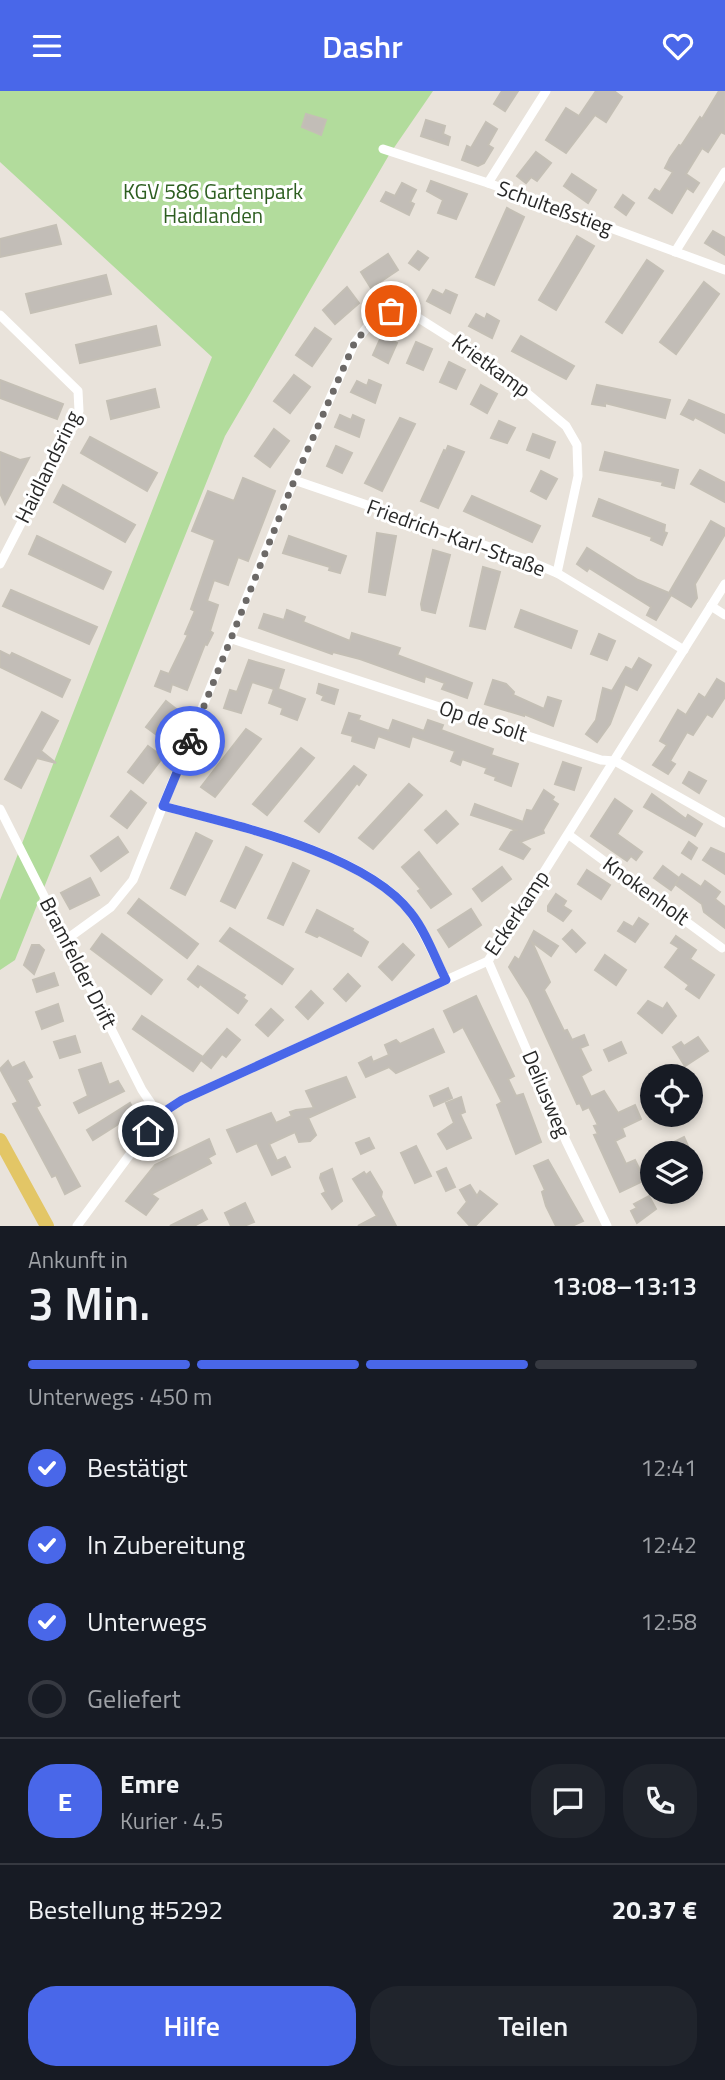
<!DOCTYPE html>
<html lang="de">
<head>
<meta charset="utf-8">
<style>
	:root { --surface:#171b24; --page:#20242c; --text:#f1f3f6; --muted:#9ea1a6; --line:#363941; --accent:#4967e9 }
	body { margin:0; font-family:"Titillium Web",sans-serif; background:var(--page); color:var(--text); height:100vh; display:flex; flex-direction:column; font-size:26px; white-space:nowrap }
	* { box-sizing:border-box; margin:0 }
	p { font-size:23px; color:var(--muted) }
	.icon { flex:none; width:38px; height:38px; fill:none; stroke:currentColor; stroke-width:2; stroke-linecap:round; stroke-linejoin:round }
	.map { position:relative; height:1135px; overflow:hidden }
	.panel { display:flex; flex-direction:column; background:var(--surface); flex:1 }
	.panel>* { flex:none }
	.tools { position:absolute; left:640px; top:973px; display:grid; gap:14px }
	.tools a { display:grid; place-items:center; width:63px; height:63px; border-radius:50%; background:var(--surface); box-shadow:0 4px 10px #0003; font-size:35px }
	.pin { position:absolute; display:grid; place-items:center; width:60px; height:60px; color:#fff; margin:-30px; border:4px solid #fff; border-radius:50%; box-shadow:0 2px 7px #0007 }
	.courier { position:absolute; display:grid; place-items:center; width:70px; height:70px; margin:-35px; border:5px solid #4967e9; border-radius:50%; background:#fff; color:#222; box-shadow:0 2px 9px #0007 }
	.summary em { font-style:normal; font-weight:600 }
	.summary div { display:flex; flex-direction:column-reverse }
	.summary { display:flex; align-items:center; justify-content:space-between; height:119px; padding:0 28px }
	h1 { font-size:46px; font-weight:600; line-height:52px }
	.bar { display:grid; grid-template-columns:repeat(4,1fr); gap:10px 7px; align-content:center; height:84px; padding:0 28px }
	.bar i { height:9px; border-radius:5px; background:var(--line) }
	.bar .current { background:var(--accent) }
	.bar p { grid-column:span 4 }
	.line { display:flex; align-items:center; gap:18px; padding:0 28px; border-top:2px solid var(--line) }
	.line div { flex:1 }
	.round { display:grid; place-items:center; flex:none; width:74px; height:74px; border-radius:28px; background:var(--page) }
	ol { padding:0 28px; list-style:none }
	li { display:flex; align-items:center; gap:21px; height:77px }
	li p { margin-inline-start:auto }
	li .icon { padding:7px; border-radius:50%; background:var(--accent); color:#fff; stroke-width:4 }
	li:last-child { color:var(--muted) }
	li i { width:38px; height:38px; border:4px solid var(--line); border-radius:50% }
	.button { display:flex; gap:14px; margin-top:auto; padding:14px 28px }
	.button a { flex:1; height:80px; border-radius:28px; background:var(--accent); color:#fff; font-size:28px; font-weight:600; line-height:80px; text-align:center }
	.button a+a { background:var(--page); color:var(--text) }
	header { display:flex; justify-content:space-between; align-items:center; height:91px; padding:0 28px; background:var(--accent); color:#fff; font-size:32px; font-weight:600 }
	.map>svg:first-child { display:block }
</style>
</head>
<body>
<header><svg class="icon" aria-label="menu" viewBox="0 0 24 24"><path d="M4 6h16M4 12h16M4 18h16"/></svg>Dashr<svg class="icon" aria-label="heart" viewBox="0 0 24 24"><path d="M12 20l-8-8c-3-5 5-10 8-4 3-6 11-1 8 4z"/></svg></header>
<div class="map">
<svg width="725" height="1135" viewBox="0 0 725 1135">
	<rect width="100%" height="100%" fill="#e9e3db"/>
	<polygon fill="#b2dc9c" points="0,0 433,0 389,64 225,345 15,869 0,879 0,809 212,266 0,71"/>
	<g fill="#c2bdb7" stroke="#c4bfb5" stroke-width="2">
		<polygon points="502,0 518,0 505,20 494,13"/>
		<polygon points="596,0 614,0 622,6 606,31 595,24 566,62 546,49 566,17 579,25"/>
		<polygon points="719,0 725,0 725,43 721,41 708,61 702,57 686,83 699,92 693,101 687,97 672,122 649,107 655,98 660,101 673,81 665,77 670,67 679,54 681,55 700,26 702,28"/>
		<polygon points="306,23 326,29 321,44 302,36"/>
		<polygon points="426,29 445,35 443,43 450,46 448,54 421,45"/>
		<polygon points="486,31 497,38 488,54 493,57 484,72 478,75 462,69 467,55 471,57"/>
		<polygon points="536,61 551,72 537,90 531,86 526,92 517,85"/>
		<polygon points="572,83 596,99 588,112 564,95"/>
		<polygon points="431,90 467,103 456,128 438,122 443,109 427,100"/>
		<polygon points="402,92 416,99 410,111 414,113 409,124 381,110 386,101 395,105"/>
		<polygon points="623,104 634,112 626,124 615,116"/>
		<polygon points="507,117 524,126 494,194 476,186"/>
		<polygon points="56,134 61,153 0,166 0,148"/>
		<polygon points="713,140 725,147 725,164 705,152"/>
		<polygon points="577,145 594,155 556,219 539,209"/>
		<polygon points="418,160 428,167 419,179 409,172"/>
		<polygon points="388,163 398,179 371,197 361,181"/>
		<polygon points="647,169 663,180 622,242 606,231"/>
		<polygon points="106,184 111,203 31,222 26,203"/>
		<polygon points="704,191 719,203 676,263 660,251"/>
		<polygon points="347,196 359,212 335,233 323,219"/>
		<polygon points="433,199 443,204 446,199 457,204 450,222 427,210"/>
		<polygon points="476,223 485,228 487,223 499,230 492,247 469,235"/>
		<polygon points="156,235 160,254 80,272 76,254"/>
		<polygon points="315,237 331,248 312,275 296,264"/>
		<polygon points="382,244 397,252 388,272 373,264"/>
		<polygon points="521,245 574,275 566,288 512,260"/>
		<polygon points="416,251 432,258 423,279 407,272"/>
		<polygon points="449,271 465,279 456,298 440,291"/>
		<polygon points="294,284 310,296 290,322 274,310"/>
		<polygon points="0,289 63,313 57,328 0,307"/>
		<polygon points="369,289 381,294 375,312 351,301 357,290 367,295"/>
		<polygon points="481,294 497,303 487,322 471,313"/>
		<polygon points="597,294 670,309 665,327 605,312 605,315 592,313"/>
		<polygon points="155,298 159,316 111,328 107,310"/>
		<polygon points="689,309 725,324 725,342 695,326 693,329 681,323"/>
		<polygon points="340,324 351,329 353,324 364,329 359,346 335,336"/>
		<polygon points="400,327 415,333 382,400 365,392"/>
		<polygon points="499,330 515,337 507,352 491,347"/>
		<polygon points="274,338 289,350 270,376 255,365"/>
		<polygon points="533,343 555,351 549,367 527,359"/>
		<polygon points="90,346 157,382 147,400 81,362"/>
		<polygon points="336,355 352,362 342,382 327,375"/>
		<polygon points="448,355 464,361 438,417 421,410 444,359 446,360"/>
		<polygon points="0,361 20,369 29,367 5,413 0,402"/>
		<polygon points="605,361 678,379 674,397 662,394 663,391 600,379"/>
		<polygon points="700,379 725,392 725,411 691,393"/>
		<polygon points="541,380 557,388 546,408 531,400"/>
		<polygon points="243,387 275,400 248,470 238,466 228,494 214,489 207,510 218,514 210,540 213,542 207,554 205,553 187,599 172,593 170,601 155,595 161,580 169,583 188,544 185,543 195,520 191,518 215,449 192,440 208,400 234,410"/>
		<polygon points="63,394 135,434 125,451 54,411"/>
		<polygon points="472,405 540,435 532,451 464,420"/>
		<polygon points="599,408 665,434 664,441 667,442 662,454 651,449 652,446 593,425"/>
		<polygon points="711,430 725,438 725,443 695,493 697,507 691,516 671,504 656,529 647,524 651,516 589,477 587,480 577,473 587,457 638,489 669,502"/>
		<polygon points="377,442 396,445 385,504 369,501"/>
		<polygon points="37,445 111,481 103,498 29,463"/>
		<polygon points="289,445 346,465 340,482 329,479 330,476 283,462"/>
		<polygon points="433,459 450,464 435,522 422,519 421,513"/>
		<polygon points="483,476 500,481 485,538 470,535"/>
		<polygon points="11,499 97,536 89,553 3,515"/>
		<polygon points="287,519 305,526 303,531 350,550 352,542 400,557 397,564 472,592 467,607 442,598 445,592 425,585 424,591 360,568 333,561 332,563 259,537 264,523 284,529"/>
		<polygon points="521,519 577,540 571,557 515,536"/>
		<polygon points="599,543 615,550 607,569 591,563"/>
		<polygon points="0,560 10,565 12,562 70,589 62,606 0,576"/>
		<polygon points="639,567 651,574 637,599 625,593 610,633 597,651 586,643 596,629 603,597 612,600 626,576 632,579"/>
		<polygon points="249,569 284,579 278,598 305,608 297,629 281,623 283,617 269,612 274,598 252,591 241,622 224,617 230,599 237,601"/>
		<polygon points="717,588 725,593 725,606 712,626 707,623 693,644 687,641 670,670 675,673 668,683 653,674 667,654 660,650 678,619 686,624 699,603 705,607"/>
		<polygon points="493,589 506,593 514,601 513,604 544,618 548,606 561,610 553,635 524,623 524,625 485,613"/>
		<polygon points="319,593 338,599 334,613 322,609 324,605 317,602"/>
		<polygon points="166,610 180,621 161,647 146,636"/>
		<polygon points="42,621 58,630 41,660 56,672 37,667 21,697 5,688"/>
		<polygon points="349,622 360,625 358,629 389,640 393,629 424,640 428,629 443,634 441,639 493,658 491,664 518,673 511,695 495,689 496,686 485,682 487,677 462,668 460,674 451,670 455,660 412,645 409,656 378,645 374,657 352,650 353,645 342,642"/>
		<polygon points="246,638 261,648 215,706 201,696"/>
		<polygon points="148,655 163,666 143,692 128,681"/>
		<polygon points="301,657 314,667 267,724 253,713"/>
		<polygon points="563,671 581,677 574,699 555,693"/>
		<polygon points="354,675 366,684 359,694 357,692 319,741 305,730"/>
		<polygon points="689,681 706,690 699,702 683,692"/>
		<polygon points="409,693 422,704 373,758 359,747"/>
		<polygon points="544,699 554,706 552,709 558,713 543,739 544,742 520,751 530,758 523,768 500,758 511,741 516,739 471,724 475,713 523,731 527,719 532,720"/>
		<polygon points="131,700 146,712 127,737 111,725"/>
		<polygon points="652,703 686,728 688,724 702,733 695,745 644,716"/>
		<polygon points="615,708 632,720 617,743 642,761 636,769 631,765 627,770 591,745"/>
		<polygon points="446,720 458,733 437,752 425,739"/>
		<polygon points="196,742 212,750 185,804 171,797"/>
		<polygon points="118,746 128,761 101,780 91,765"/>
		<polygon points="689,751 697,757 691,768 682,762"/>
		<polygon points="246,756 262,764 235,817 221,810"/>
		<polygon points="711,757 725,763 725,783 703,769"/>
		<polygon points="419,761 451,803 431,817 418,800 421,798 402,776"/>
		<polygon points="293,772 309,780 283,834 268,827"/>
		<polygon points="663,775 679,787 682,783 701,796 705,790 720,801 715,808 725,816 725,837 704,821 702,813 675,793 679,788 671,799 654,787"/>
		<polygon points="502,776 511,788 482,810 473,798"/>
		<polygon points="587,779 610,794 601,808 578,793"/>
		<polygon points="90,787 99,804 70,818 61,802"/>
		<polygon points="556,803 566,810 563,815 571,820 563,830 548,820 548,815"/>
		<polygon points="139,808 198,853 187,867 128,822"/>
		<polygon points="471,818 481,834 449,856 438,839"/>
		<polygon points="317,819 353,838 352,840 368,851 361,865 319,844 317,846 306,841"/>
		<polygon points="639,827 648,833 635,851 618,840 624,831 633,836"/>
		<polygon points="230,837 293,878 282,893 220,850"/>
		<polygon points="572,839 585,852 576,861 563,848"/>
		<polygon points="534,840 558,855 551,865 532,851 550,891 544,899 564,940 567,939 572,949 584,944 588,954 580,957 591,979 581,985 591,1006 604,1000 618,1022 635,1014 641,1028 622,1037 625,1045 615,1050 626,1073 635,1069 645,1089 620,1101 594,1044 598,1043 594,1035 598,1034 589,1016 583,1019 580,1012 577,1013 529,908 509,876 515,866 519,869"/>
		<polygon points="102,843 162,889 151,903 91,858"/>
		<polygon points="676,845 696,859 690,868 714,884 699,907 686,898 689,894 665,876 679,857 671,852"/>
		<polygon points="403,853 414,864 392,889 379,876"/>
		<polygon points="32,854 39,854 44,859 34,883 24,874"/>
		<polygon points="605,864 626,879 616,894 595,879"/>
		<polygon points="198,875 245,904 243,907 247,910 238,922 200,893 198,896 188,888"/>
		<polygon points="54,882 58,894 37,901 33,889"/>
		<polygon points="348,883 360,895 346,910 334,898"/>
		<polygon points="311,900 323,912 308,928 296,916"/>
		<polygon points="476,905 514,985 508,988 516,1005 523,1003 541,1051 516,1063 497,1014 502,1011 494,995 463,936 454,941 444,920"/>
		<polygon points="648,910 663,918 667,912 676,925 662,942 638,922"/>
		<polygon points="58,913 63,930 42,938 36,921"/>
		<polygon points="271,918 283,929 268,945 256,934"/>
		<polygon points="142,925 203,966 227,938 240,949 226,966 222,963 211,977 201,969 193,980 133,938"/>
		<polygon points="433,938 444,961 396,982 389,976 366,986 359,972 371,966 373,971 389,964 385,954 396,949 400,953"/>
		<polygon points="75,945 80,961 60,967 54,951"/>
		<polygon points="698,946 708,960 685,975 673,956 681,951 684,955"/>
		<polygon points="621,951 626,962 609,970 604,959"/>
		<polygon points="8,970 12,977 24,971 32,986 27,989 40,1014 36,1016 80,1095 65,1103 56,1084 52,1086 13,1013 18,1011 0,978"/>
		<polygon points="101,972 109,994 118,990 124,1000 79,1022 74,1012 88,1005 79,979"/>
		<polygon points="346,986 355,1006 308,1027 316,1044 310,1050 299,1051 295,1041 269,1053 277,1070 285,1066 290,1076 272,1084 257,1052 237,1061 227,1039 271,1022 276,1032 292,1025 290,1021 296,1019 314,1017 306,1000"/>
		<polygon points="448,997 452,1007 434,1015 430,1005"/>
		<polygon points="461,1006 465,1021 460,1023 471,1047 447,1058 438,1043 454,1032 446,1012"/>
		<polygon points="130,1012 136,1022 93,1049 87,1039"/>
		<polygon points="684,1046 691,1062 679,1062 674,1051"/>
		<polygon points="369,1047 374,1057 361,1063 356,1052"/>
		<polygon points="209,1048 215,1063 208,1067 211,1072 151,1103 158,1108 146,1124 126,1110 155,1074"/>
		<polygon points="416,1055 431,1085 415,1092 401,1062"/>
		<polygon points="548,1069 583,1130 572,1135 556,1135 546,1115 542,1101 545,1099 534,1075"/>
		<polygon points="446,1077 455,1096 446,1100 437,1081"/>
		<polygon points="332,1078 342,1110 332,1118 322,1103 326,1101 320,1087 321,1083"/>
		<polygon points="364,1081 366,1084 370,1081 382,1101 381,1106 396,1135 358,1135 377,1125 353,1088"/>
		<polygon points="470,1094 477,1105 480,1100 497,1113 475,1135 470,1135 458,1122 467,1111 460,1099"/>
		<polygon points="649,1105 656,1118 637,1132 631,1120 637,1117 634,1113"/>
		<polygon points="245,1112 254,1131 244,1135 231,1135 225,1122"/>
		<polygon points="202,1119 207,1128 194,1135 170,1135"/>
	</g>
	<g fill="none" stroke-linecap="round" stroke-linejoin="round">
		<g stroke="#fff" stroke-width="9">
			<polyline points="383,58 488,92 725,179"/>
			<polyline points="488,92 546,0"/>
			<polyline points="675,161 725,81"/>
			<polyline points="0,224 78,300 79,320 0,473"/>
			<polyline points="294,389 522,467 557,482 684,559"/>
			<polyline points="711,515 725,524"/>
			<polyline points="232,548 601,669 615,670 725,732"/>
			<path d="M163,715C234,734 367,762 411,822C425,842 435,867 446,889"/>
			<polyline points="0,718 142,999 159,1024"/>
			<polyline points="569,744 722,857"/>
			<polyline points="67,848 111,816 133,789 294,389 354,253 374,227 400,220 417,226 496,276 566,335 577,354 578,385 557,482"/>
			<polyline points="488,870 566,1050 607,1135"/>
			<polyline points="77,1135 159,1024 182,1009 488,870 725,493"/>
		</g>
		<polyline stroke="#e3c666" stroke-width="14" points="0,1049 47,1135"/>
	</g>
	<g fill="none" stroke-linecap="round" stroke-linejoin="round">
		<polyline stroke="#6c6967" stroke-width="7" stroke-dasharray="0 12.6" points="190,650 294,390 354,253 374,227 391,220"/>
		<path stroke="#4967e9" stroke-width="9" d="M148,1040L159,1024L182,1009L446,889C435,867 426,841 411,822C366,762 234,734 163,715L190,650"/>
	</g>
	<g text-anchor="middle" stroke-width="6" stroke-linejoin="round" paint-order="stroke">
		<g font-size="21" fill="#2d5e20" stroke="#fff">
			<text x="213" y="108">KGV 586 Gartenpark<tspan x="213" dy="24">Haidlanden</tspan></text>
		</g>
		<g font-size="21" fill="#282828" stroke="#fff">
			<text transform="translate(555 117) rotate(20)" y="7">Schulteßstieg</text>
			<text transform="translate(491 275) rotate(36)" y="7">Krietkamp</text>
			<text transform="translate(48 376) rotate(-64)" y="7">Haidlandsring</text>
			<text transform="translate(456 447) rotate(20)" y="7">Friedrich-Karl-Straße</text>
			<text transform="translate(483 630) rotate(18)" y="7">Op de Solt</text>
			<text transform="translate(646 800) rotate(36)" y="7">Knokenholt</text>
			<text transform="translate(517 822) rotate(-56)" y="7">Eckerkamp</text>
			<text transform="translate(78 872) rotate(63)" y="7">Bramfelder Drift</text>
			<text transform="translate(546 1003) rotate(67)" y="7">Deliusweg</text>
		</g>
	</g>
</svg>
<div class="tools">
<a><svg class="icon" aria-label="locate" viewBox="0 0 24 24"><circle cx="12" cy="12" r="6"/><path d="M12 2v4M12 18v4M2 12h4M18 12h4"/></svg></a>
<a><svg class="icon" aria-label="layers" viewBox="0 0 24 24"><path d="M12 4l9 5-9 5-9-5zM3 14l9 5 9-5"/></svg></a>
</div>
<div class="pin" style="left:391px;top:220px;background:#ea580c"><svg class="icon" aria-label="bag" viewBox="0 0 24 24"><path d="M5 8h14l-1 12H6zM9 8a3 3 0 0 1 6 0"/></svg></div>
<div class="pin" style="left:148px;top:1040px;background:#1f2937"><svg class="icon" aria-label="home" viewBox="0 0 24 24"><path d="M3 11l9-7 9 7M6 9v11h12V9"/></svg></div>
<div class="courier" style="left:190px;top:650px"><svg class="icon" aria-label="bike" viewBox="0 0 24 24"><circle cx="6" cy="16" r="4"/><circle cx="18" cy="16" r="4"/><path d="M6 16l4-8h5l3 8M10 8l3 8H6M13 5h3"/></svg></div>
</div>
<section class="panel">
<div class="summary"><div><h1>3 Min.</h1><p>Ankunft in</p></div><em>13:08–13:13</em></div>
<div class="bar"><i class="current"></i><i class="current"></i><i class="current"></i><i></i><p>Unterwegs · 450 m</p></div>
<ol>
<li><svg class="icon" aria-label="check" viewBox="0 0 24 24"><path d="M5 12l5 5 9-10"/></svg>Bestätigt<p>12:41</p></li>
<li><svg class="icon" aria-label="check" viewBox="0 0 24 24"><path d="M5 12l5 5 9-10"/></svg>In Zubereitung<p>12:42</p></li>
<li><svg class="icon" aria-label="check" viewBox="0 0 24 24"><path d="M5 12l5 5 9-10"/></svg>Unterwegs<p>12:58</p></li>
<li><i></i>Geliefert</li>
</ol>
<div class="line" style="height:126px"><b class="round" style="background:var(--accent);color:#fff">E</b><div><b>Emre</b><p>Kurier · 4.5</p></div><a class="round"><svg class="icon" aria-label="chat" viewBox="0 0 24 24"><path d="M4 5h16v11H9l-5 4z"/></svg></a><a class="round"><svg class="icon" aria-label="phone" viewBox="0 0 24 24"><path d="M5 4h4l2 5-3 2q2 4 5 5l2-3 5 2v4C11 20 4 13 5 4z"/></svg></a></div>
<div class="line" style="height:91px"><div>Bestellung #5292</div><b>20.37 €</b></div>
<div class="button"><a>Hilfe</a><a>Teilen</a></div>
</section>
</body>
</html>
